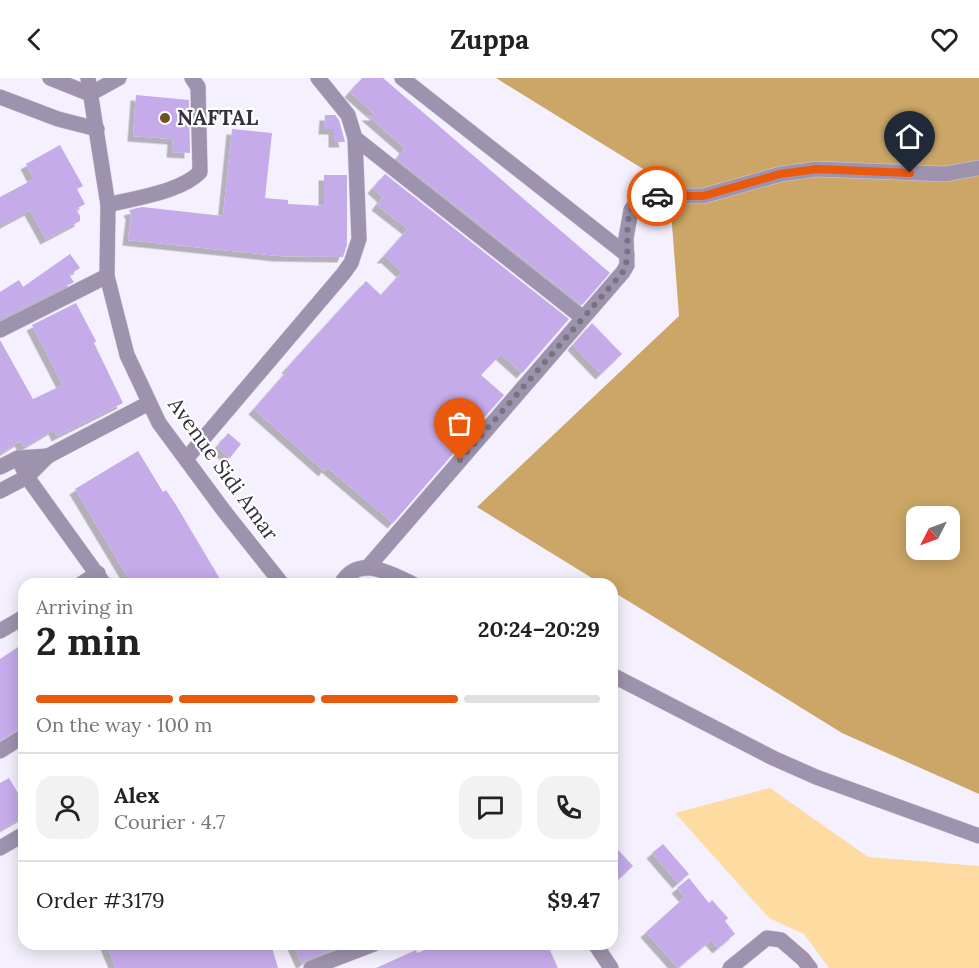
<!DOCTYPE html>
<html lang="en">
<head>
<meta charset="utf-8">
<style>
	:root { --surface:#fff; --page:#f2f2f2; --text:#222; --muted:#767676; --line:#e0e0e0; --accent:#ea580c }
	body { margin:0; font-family:Lora,serif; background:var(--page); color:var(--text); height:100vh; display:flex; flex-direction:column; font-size:22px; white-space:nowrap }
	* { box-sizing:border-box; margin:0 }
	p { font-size:20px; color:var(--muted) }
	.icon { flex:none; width:33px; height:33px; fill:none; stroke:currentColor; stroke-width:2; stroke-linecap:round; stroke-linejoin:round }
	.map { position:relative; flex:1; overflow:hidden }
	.side { position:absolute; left:18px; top:500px; width:600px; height:372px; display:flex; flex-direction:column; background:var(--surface); border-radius:18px; box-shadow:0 3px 15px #0003 }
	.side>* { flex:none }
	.needle { width:39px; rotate:228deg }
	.tools { position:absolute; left:906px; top:428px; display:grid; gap:12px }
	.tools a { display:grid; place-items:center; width:54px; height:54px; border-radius:12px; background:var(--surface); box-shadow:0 3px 15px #0003; font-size:30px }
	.pin { position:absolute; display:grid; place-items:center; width:51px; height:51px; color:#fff; margin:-62px -26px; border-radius:50% 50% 50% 0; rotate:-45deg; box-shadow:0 0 6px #0007 }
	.pin .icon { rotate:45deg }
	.courier { position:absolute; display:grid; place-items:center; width:60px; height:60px; margin:-30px; border:4px solid #ea580c; border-radius:50%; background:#fff; color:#222; box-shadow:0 2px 8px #0007 }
	.head em { font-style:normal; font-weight:800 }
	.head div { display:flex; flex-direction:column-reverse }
	.head { display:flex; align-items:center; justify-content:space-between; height:102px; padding:0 18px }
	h1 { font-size:39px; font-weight:800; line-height:45px }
	.bar { display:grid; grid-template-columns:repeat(4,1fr); gap:9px 6px; align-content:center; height:72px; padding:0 18px }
	.bar i { height:8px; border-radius:4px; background:var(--line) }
	.bar .on { background:var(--accent) }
	.bar p { grid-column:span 4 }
	.line { display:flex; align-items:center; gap:15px; padding:0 18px; border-top:2px solid var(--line) }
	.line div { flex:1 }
	.round { display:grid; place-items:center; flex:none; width:63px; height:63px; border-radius:18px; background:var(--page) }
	header { display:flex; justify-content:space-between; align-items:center; height:78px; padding:0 18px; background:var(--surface); font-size:27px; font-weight:800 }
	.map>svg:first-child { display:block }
</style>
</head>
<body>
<header><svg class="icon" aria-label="back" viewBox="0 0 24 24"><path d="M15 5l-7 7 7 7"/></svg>Zuppa<svg class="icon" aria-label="heart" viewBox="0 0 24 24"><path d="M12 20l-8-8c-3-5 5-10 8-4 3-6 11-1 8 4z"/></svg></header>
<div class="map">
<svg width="979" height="890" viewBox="0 0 979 890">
	<defs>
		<filter id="shadow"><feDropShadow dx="-5.5" dy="5.5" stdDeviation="0" flood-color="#0004"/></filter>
	</defs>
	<rect width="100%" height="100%" fill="#f5f0fe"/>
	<polygon fill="#fedba1" points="770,710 868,779 979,788 979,890 829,890 804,856 769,840 675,735"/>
	<path fill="#cba666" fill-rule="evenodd" d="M496,0H979V716L842,655L612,513V506L600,505L477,429L679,238L669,107ZM916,438H950V471H916Z"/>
	<g fill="#c5abea" filter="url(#shadow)">
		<polygon points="362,0 383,0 610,195 582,227 397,81 405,70 367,37 376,37 350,14"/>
		<polygon points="136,17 189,22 190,75 172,74 173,61 133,58"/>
		<polygon points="325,37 335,37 339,42 345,64 334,64 334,51 324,51"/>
		<polygon points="232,51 272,55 265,120 288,122 288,126 324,128 324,97 347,97 347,167 343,179 279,178 128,162 131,136 129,132 142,129 223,138"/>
		<polygon points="60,67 83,108 77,111 85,126 76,131 80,138 80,143 46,161 30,132 0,148 0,119 34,101 26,86"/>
		<polygon points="385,96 569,241 522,295 501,276 481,297 504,317 393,445 327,389 324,393 254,331 289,291 287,290 303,272 366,203 381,217 402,194 387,180 382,180 408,151 377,127 383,119 373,110"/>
		<polygon points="70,176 80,190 69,197 74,204 0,241 0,214 19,202 23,209"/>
		<polygon points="76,225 96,263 94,265 123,325 57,358 54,351 24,369 20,363 0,376 0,262 33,321 63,307 32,247"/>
		<polygon points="592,245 622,276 601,296 573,267"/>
		<polygon points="228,355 241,366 230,380 217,369"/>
		<polygon points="138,373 163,414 166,412 176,427 223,506 132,506 75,411"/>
		<polygon points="24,565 24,648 0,662 0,581"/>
		<polygon points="9,700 24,725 24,738 0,752 0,705"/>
		<polygon points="612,765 633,788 612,807"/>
		<polygon points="663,766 689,796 678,805 652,775"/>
		<polygon points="689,800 709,825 712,822 728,840 725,843 735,856 718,870 711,862 678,890 646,854 685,819 677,810"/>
		<polygon points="106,866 271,866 278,890 116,890"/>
		<polygon points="293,866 348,866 308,881 302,886"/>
		<polygon points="440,866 522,866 525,871 537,866 547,866 558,890 376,890 416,872 417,875"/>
	</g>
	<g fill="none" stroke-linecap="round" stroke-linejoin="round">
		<g stroke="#d2cddb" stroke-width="16">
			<g id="minor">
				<polyline points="50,0 90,16 119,0"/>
				<polyline points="88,0 108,127 107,198 127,277 159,345 224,433 282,506"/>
				<polyline points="402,0 627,177"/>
				<polyline points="0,19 58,41 97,51"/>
				<polyline points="355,60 583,240"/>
				<path d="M108,127C135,120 181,114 200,94L198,9L192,0"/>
				<polyline points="0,252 107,198"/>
				<polyline points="18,380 27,399 104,506"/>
				<polyline points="186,381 343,196 351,185 359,161 355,60 348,37 318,0"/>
				<polyline points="0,389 18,380 48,378"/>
				<polyline points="0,413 27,399 48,378 149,325"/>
				<polyline points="368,489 623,194 627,187 626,160 631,132 637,124 646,118 703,118 781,96 817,91 945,96 979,90"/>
				<polyline points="81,506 98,495"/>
				<path d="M341,506C358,476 389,495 413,506"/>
				<polyline points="0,553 24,539"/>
				<polyline points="612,597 773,680 816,699 979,758"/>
				<polyline points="0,673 24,658"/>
				<polyline points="0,770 24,756"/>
				<polyline points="595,866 611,890"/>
				<polyline points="311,890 374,866"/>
				<polyline points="730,890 767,860 781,862 803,881 810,890"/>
			</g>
		</g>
		<use href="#minor" stroke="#9d93ae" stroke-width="15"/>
	</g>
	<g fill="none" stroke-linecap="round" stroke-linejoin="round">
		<path stroke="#787381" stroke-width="6" stroke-dasharray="0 10.8" d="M460,382L623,194C636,172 611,119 657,118"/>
		<polyline stroke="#ea580c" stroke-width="8" points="657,118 703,118 780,96 817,91 910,95"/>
	</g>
	<circle fill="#6c5224" stroke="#fff" stroke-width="2" cx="165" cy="40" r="6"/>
	<g text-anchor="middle" stroke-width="4.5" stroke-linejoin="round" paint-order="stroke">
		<g font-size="21" font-weight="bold" fill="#35303d" stroke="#fff" text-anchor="start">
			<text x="177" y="47">NAFTAL</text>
		</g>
		<g font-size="21" fill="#35303d" stroke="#fff">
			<text transform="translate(223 391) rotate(54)" y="7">Avenue Sidi Amar</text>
		</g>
	</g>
</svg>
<div class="tools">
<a><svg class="needle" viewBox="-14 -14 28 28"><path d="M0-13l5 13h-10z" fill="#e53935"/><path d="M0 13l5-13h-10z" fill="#767676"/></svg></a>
</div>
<div class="pin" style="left:460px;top:382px;background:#ea580c"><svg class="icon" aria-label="bag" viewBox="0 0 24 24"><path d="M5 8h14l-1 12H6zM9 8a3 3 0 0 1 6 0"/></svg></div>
<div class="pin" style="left:910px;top:95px;background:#1f2937"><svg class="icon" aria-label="home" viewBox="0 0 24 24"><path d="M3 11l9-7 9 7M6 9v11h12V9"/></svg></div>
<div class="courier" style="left:657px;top:118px"><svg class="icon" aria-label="car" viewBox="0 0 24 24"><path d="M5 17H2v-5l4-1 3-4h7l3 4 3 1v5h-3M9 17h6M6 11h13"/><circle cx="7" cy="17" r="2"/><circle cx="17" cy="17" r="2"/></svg></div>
<section class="side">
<div class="head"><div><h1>2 min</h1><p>Arriving in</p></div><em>20:24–20:29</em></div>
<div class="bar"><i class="on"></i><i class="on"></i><i class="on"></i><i></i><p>On the way · 100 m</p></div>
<div class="line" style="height:108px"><a class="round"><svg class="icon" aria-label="person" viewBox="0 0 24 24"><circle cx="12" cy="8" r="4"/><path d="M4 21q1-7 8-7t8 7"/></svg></a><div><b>Alex</b><p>Courier · 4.7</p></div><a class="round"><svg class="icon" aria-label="chat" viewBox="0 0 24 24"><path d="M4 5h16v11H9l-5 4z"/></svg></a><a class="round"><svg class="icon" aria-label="phone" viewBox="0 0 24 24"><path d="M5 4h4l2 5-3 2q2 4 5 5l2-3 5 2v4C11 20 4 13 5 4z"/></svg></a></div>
<div class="line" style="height:78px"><div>Order #3179</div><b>$9.47</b></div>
</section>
</div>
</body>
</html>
